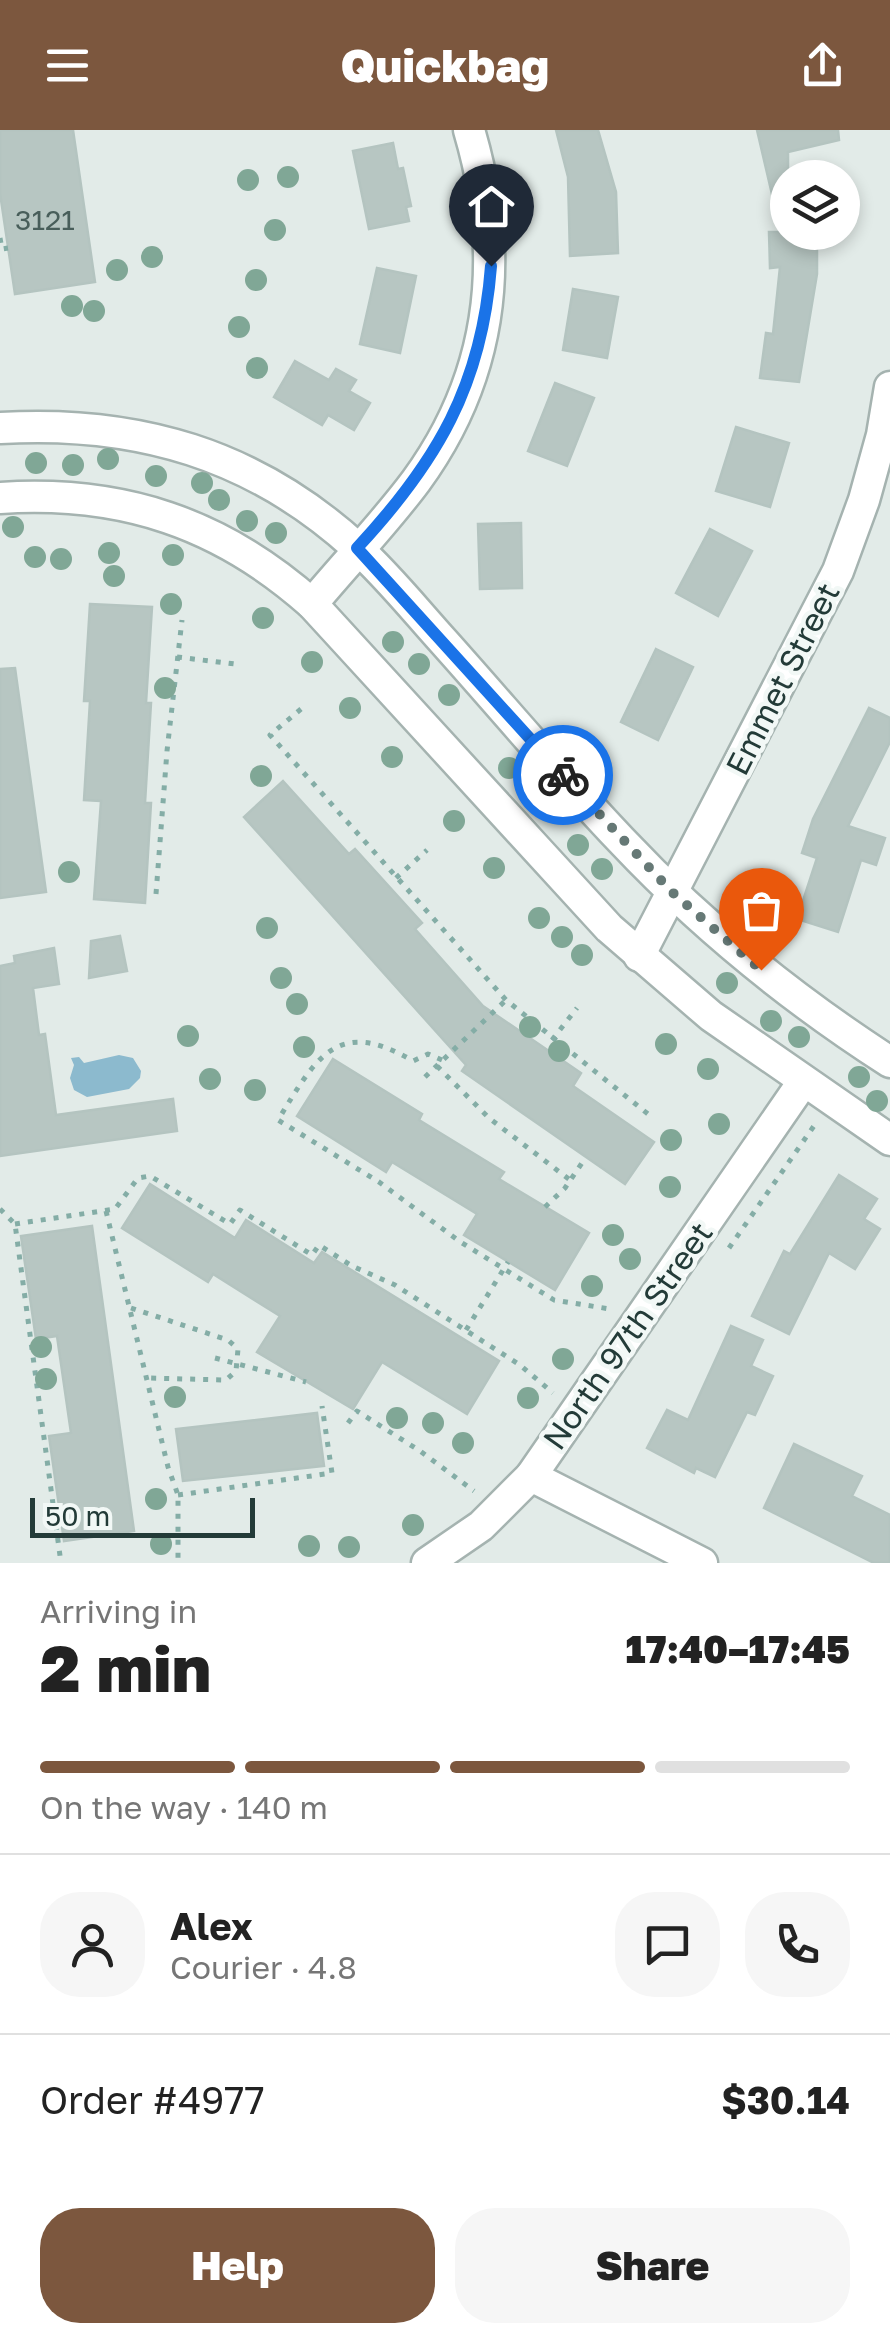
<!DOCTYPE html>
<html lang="en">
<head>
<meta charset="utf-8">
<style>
	:root { --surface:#fff; --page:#f6f6f6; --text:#222; --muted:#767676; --line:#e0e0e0; --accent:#7c573e }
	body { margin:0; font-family:"Golos Text",sans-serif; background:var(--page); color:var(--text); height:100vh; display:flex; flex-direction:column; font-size:38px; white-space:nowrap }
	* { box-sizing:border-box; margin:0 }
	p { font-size:32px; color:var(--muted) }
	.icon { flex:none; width:55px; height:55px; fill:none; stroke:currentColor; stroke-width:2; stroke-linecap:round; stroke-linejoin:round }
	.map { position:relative; height:1433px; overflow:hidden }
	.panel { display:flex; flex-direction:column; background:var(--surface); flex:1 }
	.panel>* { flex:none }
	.fabs { position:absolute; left:770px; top:30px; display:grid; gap:20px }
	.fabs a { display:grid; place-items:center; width:90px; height:90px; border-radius:50%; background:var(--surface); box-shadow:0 5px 15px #0003; font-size:50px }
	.scale { position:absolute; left:30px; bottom:25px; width:225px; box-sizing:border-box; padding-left:10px; border:5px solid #233b38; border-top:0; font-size:28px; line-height:35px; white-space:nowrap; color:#233b38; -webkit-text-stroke:8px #f2f8f6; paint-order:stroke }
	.pin { position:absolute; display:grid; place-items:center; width:85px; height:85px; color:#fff; margin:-102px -42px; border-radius:50% 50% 50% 0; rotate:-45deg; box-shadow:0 0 10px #0007 }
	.pin .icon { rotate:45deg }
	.courier { position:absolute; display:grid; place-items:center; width:100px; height:100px; margin:-50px; border:8px solid #1a73e8; border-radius:50%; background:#fff; color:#222; box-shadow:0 2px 12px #0007 }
	.overview em { font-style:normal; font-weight:800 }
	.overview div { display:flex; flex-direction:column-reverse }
	.overview { display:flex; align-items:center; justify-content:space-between; height:170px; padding:0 40px }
	h1 { font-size:65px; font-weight:800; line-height:75px }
	.bar { display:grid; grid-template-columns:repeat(4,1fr); gap:15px 10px; align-content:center; height:120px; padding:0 40px }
	.bar i { height:12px; border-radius:8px; background:var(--line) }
	.bar .current { background:var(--accent) }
	.bar p { grid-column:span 4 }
	.line { display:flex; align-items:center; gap:25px; padding:0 40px; border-top:2px solid var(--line) }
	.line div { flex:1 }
	.round { display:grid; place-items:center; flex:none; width:105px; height:105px; border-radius:40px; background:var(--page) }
	.primary-button { display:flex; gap:20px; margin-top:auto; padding:20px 40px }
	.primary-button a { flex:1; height:115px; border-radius:40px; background:var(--accent); color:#fff; font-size:40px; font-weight:800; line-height:115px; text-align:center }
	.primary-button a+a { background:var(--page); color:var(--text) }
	header { display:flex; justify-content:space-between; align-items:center; height:130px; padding:0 40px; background:var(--accent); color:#fff; font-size:45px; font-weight:800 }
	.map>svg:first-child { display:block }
</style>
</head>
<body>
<header><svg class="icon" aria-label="menu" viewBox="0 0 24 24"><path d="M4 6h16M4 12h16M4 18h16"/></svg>Quickbag<svg class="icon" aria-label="share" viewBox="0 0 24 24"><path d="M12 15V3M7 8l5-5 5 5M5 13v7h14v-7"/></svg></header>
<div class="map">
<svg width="890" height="1433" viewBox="0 0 890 1433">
	<rect width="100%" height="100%" fill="#e2ebe8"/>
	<polygon fill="#8cbace" points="119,925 133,928 141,941 140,948 129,959 87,967 74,960 70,948 74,935 71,928 79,927 84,933"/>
	<g fill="#b7c6c2" stroke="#b4c4c0" stroke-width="2.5">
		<polygon points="0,0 73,0 95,152 15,164 0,63"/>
		<polygon points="556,0 598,0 616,62 618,123 570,126 568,47"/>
		<polygon points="757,0 838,0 839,10 788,22 788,89 778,90"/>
		<polygon points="393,13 398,39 403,38 411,76 406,77 409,91 369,99 353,21"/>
		<polygon points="769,102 817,102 817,144 799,252 760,248 766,203 773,204 780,137 770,138"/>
		<polygon points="377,138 416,146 400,223 360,214"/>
		<polygon points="573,159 618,167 607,228 563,220"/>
		<polygon points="295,231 329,250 336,239 356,250 349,261 370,273 354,300 328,285 322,295 274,267"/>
		<polygon points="555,253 594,268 567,336 528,321"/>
		<polygon points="736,297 789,313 770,377 716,361"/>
		<polygon points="521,393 522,458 480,459 478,394"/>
		<polygon points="710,399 752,421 718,486 676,463"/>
		<polygon points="90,474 152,477 146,573 151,573 145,673 151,673 145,773 94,769 101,671 84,670 90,571 84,571"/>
		<polygon points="656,519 693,537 658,610 621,592"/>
		<polygon points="15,538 46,762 0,768 0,539"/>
		<polygon points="869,578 890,588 890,612 848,696 885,708 876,735 861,730 838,802 797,789 817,728 802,723 813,689"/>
		<polygon points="283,651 349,724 355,719 422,793 415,799 483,876 581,943 573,956 654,1012 625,1054 462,941 466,935 244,687"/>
		<polygon points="120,806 127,841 89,848 91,811"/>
		<polygon points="54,818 59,854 33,858 39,905 45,904 56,985 173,969 177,1001 0,1026 0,836 15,833 14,826"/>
		<polygon points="333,929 422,984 419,990 504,1042 499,1049 589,1103 555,1160 464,1105 477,1084 392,1032 386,1042 297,986"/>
		<polygon points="839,1045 877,1069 864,1089 880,1099 855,1139 829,1123 789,1204 752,1186 784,1121 790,1124"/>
		<polygon points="150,1054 235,1108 246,1090 314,1133 322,1122 499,1231 467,1284 382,1232 353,1279 257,1222 280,1186 213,1144 208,1152 122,1098"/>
		<polygon points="92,1096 134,1401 64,1411 49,1306 71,1303 57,1206 36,1209 21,1106"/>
		<polygon points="731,1196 763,1210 751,1236 773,1246 755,1285 747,1282 715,1347 696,1338 694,1343 647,1318 667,1280 688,1290"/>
		<polygon points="317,1283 324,1336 183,1351 176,1299"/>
		<polygon points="794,1314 862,1346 852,1366 890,1385 890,1433 874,1433 764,1378"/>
	</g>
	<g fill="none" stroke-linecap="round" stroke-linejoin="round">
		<g stroke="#a5b3b0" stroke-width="35">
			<g id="minor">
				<path d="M0,298C137,290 254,324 356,417C388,446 415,480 444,512C503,578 560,646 621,710C701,795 792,869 890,932"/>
				<path d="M0,368C122,360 221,393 312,474L609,798L711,886L890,1010"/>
				<path d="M312,474C346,433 384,394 416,351C494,244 506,125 469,0"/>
				<polyline points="639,826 838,441 864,370 882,305 890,257"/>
				<polyline points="531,1346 702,1433"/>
				<polyline points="427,1433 481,1396 531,1346 803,952"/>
			</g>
		</g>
		<g stroke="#84ada6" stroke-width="5" stroke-dasharray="5 8" stroke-linecap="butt">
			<polyline points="0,108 2,119 8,118"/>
			<polyline points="177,527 235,534"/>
			<polyline points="301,579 270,605 506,870 653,988"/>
			<polyline points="396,748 427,720"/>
			<polyline points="156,764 167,621 182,490"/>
			<polyline points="552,910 577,878"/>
			<path d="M442,930L428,924L413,931C337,886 316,928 278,990L379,1052L459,1111L554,1170L610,1179"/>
			<polyline points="437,936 489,988 570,1050"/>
			<polyline points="425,947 506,870"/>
			<polyline points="545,1077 565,1058 586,1027"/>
			<polyline points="0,1079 15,1094 61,1433"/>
			<polyline points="106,1081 168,1337 178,1365 178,1433"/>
			<polyline points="15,1094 115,1079 138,1048 150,1046 230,1094 240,1080 312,1125 319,1115 352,1136 395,1155 520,1235 553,1263"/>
			<polyline points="729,1118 816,993"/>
			<polyline points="131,1178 228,1210 238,1219 236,1241 226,1250 147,1248"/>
			<polyline points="466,1200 508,1132"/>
			<polyline points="215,1228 306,1252"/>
			<polyline points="348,1293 357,1281 420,1321 474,1361"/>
			<polyline points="178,1365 332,1343 322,1276"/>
		</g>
		<use href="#minor" stroke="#fff" stroke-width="30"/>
	</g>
	<g fill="#80a796">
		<circle cx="288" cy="47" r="11"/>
		<circle cx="248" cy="50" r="11"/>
		<circle cx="275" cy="100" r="11"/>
		<circle cx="152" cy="127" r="11"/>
		<circle cx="117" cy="140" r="11"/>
		<circle cx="256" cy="150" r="11"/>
		<circle cx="72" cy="176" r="11"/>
		<circle cx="94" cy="181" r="11"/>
		<circle cx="239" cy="197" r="11"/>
		<circle cx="257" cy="238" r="11"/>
		<circle cx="108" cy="329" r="11"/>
		<circle cx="36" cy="333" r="11"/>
		<circle cx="73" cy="335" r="11"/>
		<circle cx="156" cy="346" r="11"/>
		<circle cx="202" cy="353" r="11"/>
		<circle cx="219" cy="370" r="11"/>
		<circle cx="247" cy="391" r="11"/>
		<circle cx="13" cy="397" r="11"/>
		<circle cx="276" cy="403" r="11"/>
		<circle cx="109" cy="423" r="11"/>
		<circle cx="173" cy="425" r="11"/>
		<circle cx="35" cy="427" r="11"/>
		<circle cx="61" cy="429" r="11"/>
		<circle cx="114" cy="446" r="11"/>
		<circle cx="171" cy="474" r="11"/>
		<circle cx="263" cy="488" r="11"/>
		<circle cx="393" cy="512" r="11"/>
		<circle cx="312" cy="532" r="11"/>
		<circle cx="419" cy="534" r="11"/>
		<circle cx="165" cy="558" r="11"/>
		<circle cx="449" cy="565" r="11"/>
		<circle cx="350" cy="578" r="11"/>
		<circle cx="392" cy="627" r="11"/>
		<circle cx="509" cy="638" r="11"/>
		<circle cx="261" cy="646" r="11"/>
		<circle cx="454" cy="691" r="11"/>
		<circle cx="578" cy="715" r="11"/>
		<circle cx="494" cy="738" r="11"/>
		<circle cx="602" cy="739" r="11"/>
		<circle cx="69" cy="742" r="11"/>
		<circle cx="539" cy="788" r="11"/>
		<circle cx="267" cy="798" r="11"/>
		<circle cx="562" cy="807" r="11"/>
		<circle cx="582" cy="825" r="11"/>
		<circle cx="281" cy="848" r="11"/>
		<circle cx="727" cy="853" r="11"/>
		<circle cx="297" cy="874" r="11"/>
		<circle cx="771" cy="891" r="11"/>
		<circle cx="530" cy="897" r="11"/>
		<circle cx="188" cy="906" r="11"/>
		<circle cx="799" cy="907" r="11"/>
		<circle cx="666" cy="914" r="11"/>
		<circle cx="304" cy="917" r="11"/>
		<circle cx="559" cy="921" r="11"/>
		<circle cx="708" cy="939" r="11"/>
		<circle cx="859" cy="947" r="11"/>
		<circle cx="210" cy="949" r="11"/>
		<circle cx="255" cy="960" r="11"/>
		<circle cx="877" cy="971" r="11"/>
		<circle cx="719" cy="994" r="11"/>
		<circle cx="671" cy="1010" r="11"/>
		<circle cx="670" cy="1057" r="11"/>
		<circle cx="613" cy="1105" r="11"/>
		<circle cx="630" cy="1129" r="11"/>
		<circle cx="592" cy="1156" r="11"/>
		<circle cx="41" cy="1217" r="11"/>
		<circle cx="563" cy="1229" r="11"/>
		<circle cx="46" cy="1249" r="11"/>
		<circle cx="175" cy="1267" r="11"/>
		<circle cx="528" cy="1268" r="11"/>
		<circle cx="397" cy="1288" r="11"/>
		<circle cx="433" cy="1293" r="11"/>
		<circle cx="463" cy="1313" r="11"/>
		<circle cx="156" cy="1369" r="11"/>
		<circle cx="413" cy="1395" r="11"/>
		<circle cx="161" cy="1414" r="11"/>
		<circle cx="309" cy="1416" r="11"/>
		<circle cx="349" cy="1417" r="11"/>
	</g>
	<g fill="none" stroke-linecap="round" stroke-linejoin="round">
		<polyline stroke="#667976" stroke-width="10" stroke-dasharray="0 18" points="563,645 672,762 761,840"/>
		<path stroke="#1a73e8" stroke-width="12" d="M491,136C482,255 437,332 357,418L563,645"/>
	</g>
	<g text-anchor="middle" stroke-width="9" stroke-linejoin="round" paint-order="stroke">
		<g font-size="28" fill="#485e5a">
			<text x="45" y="100">3121</text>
		</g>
		<g font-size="32" fill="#233b38" stroke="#f2f8f6">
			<text transform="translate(783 549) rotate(-63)" y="11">Emmet Street</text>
			<text transform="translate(628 1206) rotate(-55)" y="11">North 97th Street</text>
		</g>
	</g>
</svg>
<div class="fabs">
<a><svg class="icon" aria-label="layers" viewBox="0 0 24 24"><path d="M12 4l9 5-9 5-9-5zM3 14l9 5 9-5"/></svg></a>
</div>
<div class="scale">50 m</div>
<div class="pin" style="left:761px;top:840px;background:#ea580c"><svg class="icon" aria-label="bag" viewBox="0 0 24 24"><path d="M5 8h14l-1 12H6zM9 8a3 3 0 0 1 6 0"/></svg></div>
<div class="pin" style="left:491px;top:136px;background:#1f2937"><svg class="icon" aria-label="home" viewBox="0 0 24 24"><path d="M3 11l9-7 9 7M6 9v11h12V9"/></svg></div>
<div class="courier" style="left:563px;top:645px"><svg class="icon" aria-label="bike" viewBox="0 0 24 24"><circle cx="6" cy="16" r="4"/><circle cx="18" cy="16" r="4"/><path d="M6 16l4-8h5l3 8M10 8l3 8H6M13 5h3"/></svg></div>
</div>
<section class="panel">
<div class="overview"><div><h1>2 min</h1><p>Arriving in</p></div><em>17:40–17:45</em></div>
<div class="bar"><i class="current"></i><i class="current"></i><i class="current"></i><i></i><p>On the way · 140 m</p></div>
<div class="line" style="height:180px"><a class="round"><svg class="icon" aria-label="person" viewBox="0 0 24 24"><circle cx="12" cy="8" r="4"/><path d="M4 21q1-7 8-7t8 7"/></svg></a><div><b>Alex</b><p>Courier · 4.8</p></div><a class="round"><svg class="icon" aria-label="chat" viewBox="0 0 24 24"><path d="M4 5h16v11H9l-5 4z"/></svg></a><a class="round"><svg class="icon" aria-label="phone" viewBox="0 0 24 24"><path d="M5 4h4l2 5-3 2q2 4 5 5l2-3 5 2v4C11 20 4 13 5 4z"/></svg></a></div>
<div class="line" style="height:130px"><div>Order #4977</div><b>$30.14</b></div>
<div class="primary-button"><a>Help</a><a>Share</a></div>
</section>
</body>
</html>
